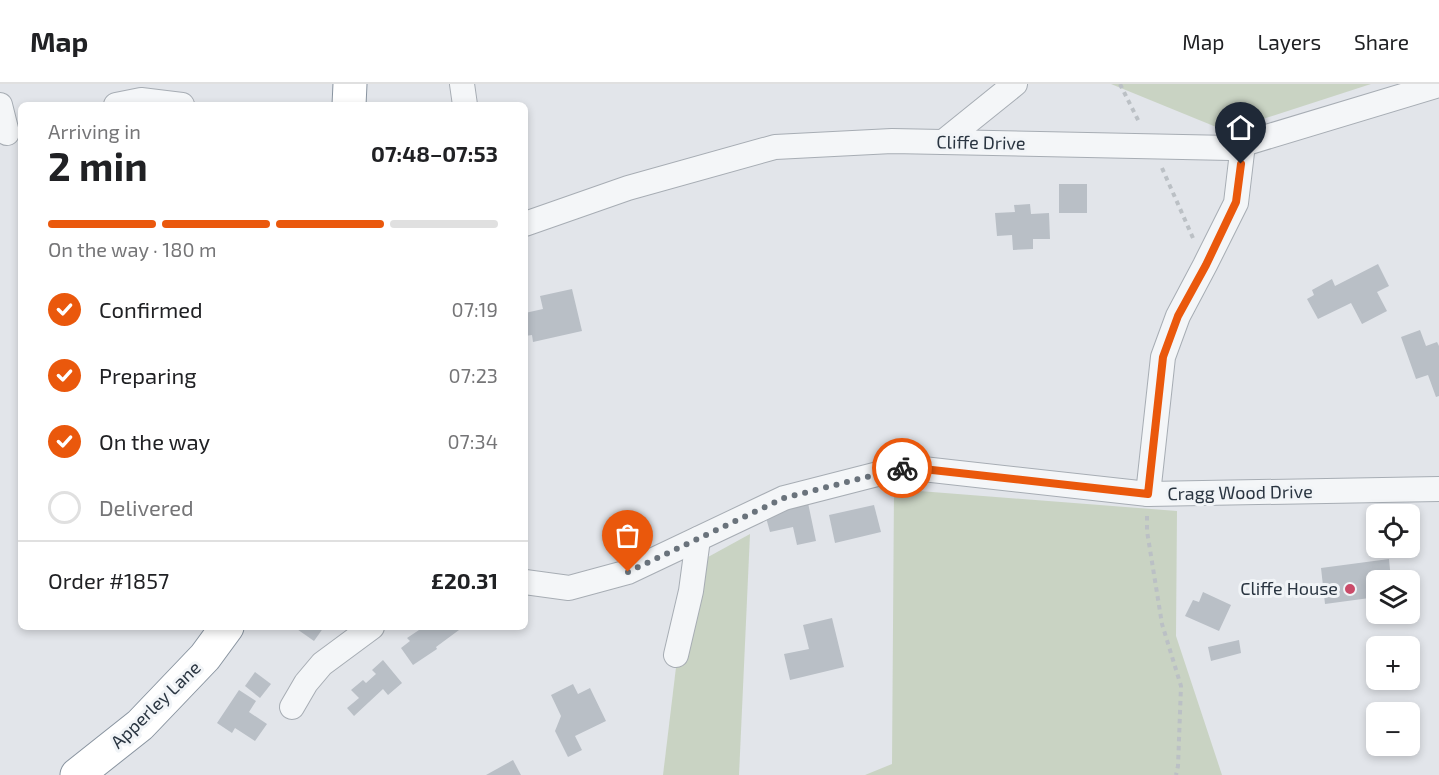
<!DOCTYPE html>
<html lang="en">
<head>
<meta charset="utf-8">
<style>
	:root { --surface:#fff; --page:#f2f2f2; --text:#202124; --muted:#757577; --line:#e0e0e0; --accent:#ea580c }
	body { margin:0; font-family:"Exo 2",sans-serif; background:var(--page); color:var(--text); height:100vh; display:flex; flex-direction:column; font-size:22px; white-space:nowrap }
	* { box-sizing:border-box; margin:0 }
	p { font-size:20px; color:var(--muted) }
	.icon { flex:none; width:33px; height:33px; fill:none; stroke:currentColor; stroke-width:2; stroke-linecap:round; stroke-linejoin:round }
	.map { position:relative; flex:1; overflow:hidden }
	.sheet { position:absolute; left:18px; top:18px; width:510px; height:528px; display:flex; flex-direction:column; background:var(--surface); border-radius:9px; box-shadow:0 3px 9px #0003 }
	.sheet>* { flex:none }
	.tools { position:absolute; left:1366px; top:420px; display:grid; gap:12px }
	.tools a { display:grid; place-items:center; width:54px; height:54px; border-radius:9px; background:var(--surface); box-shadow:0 3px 9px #0003; font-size:30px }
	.pin { position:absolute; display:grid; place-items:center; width:51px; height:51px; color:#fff; margin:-62px -26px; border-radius:50% 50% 50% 0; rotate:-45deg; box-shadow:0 0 6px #0007 }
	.pin .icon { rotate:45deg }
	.courier { position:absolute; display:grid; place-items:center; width:60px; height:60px; margin:-30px; border:4px solid #ea580c; border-radius:50%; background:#fff; color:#222; box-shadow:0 2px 8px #0007 }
	.overview em { font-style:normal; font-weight:700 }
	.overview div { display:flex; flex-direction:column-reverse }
	.overview { display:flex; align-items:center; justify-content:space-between; height:102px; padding:0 30px }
	h1 { font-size:39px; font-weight:700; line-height:45px }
	.bar { display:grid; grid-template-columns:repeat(4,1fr); gap:9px 6px; align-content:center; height:72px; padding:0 30px }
	.bar i { height:8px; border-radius:4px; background:var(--line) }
	.bar .selected { background:var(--accent) }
	.bar p { grid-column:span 4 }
	.line { display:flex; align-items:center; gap:15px; padding:0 30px; border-top:2px solid var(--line) }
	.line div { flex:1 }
	ol { padding:0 30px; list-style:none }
	li { display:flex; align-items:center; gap:18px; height:66px }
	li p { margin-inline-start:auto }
	li .icon { padding:6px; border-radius:50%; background:var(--accent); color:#fff; stroke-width:4 }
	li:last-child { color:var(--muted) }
	li i { width:33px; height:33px; border:3px solid var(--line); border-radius:50% }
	header { display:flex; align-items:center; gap:36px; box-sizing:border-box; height:84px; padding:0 30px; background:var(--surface); border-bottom:2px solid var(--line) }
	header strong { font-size:28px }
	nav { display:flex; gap:33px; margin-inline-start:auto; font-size:21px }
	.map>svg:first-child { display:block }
</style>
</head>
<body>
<header>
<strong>Map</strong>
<nav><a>Map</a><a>Layers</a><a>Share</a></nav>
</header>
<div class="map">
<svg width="1439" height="691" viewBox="0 0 1439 691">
	<rect width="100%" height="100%" fill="#e2e5ea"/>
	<g fill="#c9d3c3">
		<polygon points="1111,0 1371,0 1226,47"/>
		<polygon points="894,405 1177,427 1176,552 1222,691 865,691 892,680"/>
		<polygon points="750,450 739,691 663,691 688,484"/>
	</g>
	<g fill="#b9bfc6">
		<rect x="1059" y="100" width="28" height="29"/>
		<polygon points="1030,120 1031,130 1049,129 1050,155 1033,155 1033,165 1013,166 1012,151 997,152 995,129 1015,128 1014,121"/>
		<polygon points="1378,180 1389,202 1377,208 1387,227 1362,240 1351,219 1318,235 1307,215 1314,211 1312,206 1332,195 1335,202"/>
		<polygon points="572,205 582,247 533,258 532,251 525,252 525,229 543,225 540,212"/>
		<polygon points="1420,246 1426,262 1437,258 1439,262 1439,312 1436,313 1428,291 1416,295 1401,253"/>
		<polygon points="807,414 816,457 797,461 793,443 770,448 765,430"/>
		<polygon points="874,421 881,448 835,459 829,431"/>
		<polygon points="1389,475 1391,496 1377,496 1377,513 1325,520 1321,484"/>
		<polygon points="1203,508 1231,521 1219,547 1185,532 1193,516 1199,518"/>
		<polygon points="832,534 844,583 790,596 784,570 809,565 803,541"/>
		<polygon points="294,543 324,543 314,557"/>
		<polygon points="428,543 457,543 459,546 436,563 437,565 413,581 401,564 410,557 407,554 422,544 424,546"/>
		<polygon points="1239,556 1241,569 1211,577 1208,563"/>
		<polygon points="383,576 402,599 388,611 383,605 354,632 347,624 359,614 351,606 363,596 366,599 376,590 372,586"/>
		<polygon points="255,588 271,600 260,614 245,602"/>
		<polygon points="573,600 578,610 590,604 606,637 575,652 582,666 568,673 555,647 561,632 551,611"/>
		<polygon points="239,606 256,617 249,628 267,640 255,657 235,644 232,649 217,639"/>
		<polygon points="513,676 521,691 486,691"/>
	</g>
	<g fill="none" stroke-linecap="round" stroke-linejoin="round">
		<g stroke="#a7adb4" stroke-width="26">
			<g id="minor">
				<polyline points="462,0 465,21"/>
				<polyline points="0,21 7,49"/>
				<polyline points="116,21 141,16 182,21"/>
				<polyline points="943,58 1015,0"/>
				<polyline points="525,140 628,104 775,63 892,57 1230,64 1439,1"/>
				<polyline points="1148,410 1163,273 1178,232 1205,181 1236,119 1243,60"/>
				<polyline points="525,498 569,504 628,488 784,414 905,383 1148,410 1439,405"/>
				<polyline points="676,571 691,507 698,455"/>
				<polyline points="292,623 306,599 322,580 372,543"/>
			</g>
		</g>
		<g stroke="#8994a0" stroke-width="35">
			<g id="highway">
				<polyline points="349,21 350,0"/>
				<polyline points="77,691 140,641 205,573 227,543"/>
			</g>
		</g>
		<g stroke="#bbc0c5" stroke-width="4" stroke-dasharray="4.5 4.5" stroke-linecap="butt">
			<polyline points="1120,0 1140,40"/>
			<polyline points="1162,84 1193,154"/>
			<polyline points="1147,432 1147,447 1162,540 1181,602 1178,682 1176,691"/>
		</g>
		<use href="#minor" stroke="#f4f6f8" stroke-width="24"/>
		<use href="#highway" stroke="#fff" stroke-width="33"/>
	</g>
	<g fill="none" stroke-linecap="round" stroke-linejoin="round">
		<polyline stroke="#6a737c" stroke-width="6" stroke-dasharray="0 10.8" points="628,488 784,414 902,384"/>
		<polyline stroke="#ea580c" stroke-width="8" points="902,384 905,383 1148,410 1163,273 1178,232 1206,181 1236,118 1241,80"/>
	</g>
	<circle fill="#ca4b69" stroke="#f1f4f7" stroke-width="2" cx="1350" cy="505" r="6"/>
	<g text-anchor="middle" stroke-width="6" stroke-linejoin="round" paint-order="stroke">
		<g font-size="18" fill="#2a3541" stroke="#f1f4f7">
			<text transform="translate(981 59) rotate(1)" y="6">Cliffe Drive</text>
			<text transform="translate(1240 409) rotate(-1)" y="6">Cragg Wood Drive</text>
			<text transform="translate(156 621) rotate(-44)" y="6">Apperley Lane</text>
		</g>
		<g font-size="18" fill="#2a3541" stroke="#f1f4f7" text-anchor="end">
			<text x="1338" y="511">Cliffe House</text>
		</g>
	</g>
</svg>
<div class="tools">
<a><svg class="icon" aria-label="locate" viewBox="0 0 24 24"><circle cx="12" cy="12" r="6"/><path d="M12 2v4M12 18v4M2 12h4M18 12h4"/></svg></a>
<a><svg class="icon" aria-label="layers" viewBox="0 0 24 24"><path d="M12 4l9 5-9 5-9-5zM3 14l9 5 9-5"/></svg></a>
<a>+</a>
<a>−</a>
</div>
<div class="pin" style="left:628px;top:488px;background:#ea580c"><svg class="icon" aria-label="bag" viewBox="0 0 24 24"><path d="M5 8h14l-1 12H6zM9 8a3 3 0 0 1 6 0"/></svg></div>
<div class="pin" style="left:1241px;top:80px;background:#1f2937"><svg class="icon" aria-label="home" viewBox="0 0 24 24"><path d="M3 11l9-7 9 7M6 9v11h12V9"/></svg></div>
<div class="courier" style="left:902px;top:384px"><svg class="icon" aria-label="bike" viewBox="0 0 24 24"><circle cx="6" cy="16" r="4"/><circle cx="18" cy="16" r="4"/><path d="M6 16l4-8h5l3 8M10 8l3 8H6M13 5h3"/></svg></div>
<section class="sheet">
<div class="overview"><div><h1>2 min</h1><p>Arriving in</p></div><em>07:48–07:53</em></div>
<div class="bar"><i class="selected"></i><i class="selected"></i><i class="selected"></i><i></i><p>On the way · 180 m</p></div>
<ol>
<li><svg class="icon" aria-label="check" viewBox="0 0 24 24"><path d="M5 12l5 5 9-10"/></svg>Confirmed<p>07:19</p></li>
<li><svg class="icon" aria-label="check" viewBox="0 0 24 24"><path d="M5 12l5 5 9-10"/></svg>Preparing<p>07:23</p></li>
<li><svg class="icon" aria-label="check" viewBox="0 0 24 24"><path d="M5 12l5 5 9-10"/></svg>On the way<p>07:34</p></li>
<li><i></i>Delivered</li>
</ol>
<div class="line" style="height:78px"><div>Order #1857</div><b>£20.31</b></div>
</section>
</div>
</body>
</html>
